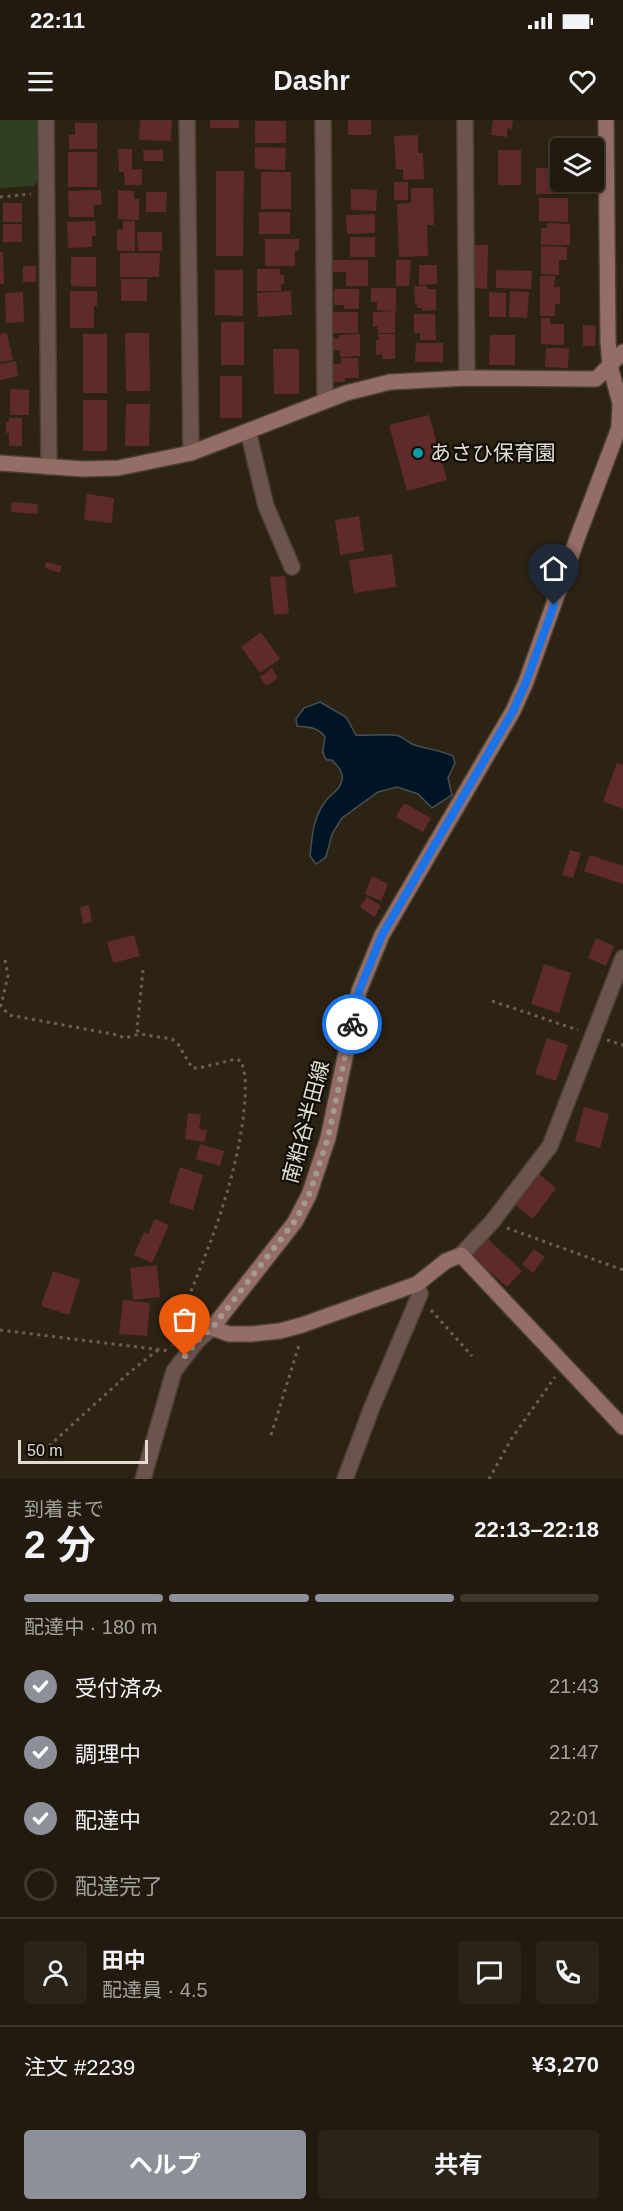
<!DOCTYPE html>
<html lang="ja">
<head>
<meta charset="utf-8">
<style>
	:root { --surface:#221a0e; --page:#2a2317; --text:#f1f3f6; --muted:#a2a19e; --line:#3f382e; --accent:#8c9099 }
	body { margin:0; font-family:Arial,"Noto Sans JP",sans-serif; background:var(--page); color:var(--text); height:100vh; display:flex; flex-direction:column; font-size:22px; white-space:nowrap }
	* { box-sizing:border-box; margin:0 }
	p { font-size:20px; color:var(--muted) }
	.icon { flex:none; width:33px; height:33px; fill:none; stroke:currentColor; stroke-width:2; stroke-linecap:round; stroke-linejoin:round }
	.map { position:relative; height:1359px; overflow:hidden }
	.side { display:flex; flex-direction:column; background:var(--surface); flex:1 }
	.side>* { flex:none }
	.tools { position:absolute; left:550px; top:18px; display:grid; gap:12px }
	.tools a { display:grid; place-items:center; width:54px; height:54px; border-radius:6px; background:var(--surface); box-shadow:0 3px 9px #0003,0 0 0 2px var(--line); font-size:30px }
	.scale { position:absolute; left:18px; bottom:15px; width:130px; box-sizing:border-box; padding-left:6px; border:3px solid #e2dbd2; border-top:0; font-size:16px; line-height:21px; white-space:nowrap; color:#e2dbd2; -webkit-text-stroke:4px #110d07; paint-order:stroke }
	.pin { position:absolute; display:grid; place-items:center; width:51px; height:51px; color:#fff; margin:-62px -26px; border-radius:50% 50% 50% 0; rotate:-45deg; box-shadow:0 0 6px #0007 }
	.pin .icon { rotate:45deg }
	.courier { position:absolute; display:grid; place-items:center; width:60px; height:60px; margin:-30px; border:4px solid #1a73e8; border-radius:50%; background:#fff; color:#222; box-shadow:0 2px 8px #0007 }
	.head em { font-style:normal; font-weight:700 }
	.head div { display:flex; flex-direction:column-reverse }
	.head { display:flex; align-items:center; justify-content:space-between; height:102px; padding:0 24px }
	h1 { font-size:39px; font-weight:700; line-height:45px }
	.bar { display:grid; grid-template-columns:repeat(4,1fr); gap:9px 6px; align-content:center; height:72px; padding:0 24px }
	.bar i { height:8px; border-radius:4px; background:var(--line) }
	.bar .current { background:var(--accent) }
	.bar p { grid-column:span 4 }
	.line { display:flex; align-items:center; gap:15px; padding:0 24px; border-top:2px solid var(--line) }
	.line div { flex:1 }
	.round { display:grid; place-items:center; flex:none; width:63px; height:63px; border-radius:6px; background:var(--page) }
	ol { padding:0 24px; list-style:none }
	li { display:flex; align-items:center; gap:18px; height:66px }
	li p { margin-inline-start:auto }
	li .icon { padding:6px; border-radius:50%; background:var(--accent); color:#fff; stroke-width:4 }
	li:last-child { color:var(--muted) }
	li i { width:33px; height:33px; border:3px solid var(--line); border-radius:50% }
	.cta { display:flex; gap:12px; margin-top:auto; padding:12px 24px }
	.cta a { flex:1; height:69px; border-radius:6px; background:var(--accent); color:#fff; font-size:24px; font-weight:700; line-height:69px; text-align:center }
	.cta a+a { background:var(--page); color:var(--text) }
	.status { display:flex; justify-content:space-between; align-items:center; height:42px; padding:0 30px; background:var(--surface); direction:ltr }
	.status svg { height:16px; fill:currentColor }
	header { display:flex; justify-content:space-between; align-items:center; height:78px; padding:0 24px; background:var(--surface); font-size:27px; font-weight:700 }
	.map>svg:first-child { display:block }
</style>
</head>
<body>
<div class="status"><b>22:11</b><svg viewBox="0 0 49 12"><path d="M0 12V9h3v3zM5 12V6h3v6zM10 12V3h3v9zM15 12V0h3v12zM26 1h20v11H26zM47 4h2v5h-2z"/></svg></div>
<header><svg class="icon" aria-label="menu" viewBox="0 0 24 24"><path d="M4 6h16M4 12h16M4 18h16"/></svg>Dashr<svg class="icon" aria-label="heart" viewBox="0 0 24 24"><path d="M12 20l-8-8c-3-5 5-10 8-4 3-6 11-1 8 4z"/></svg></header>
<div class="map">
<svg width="623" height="1359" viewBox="0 0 623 1359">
	<rect width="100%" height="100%" fill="#2d2313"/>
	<polygon fill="#313e21" points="0,0 38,0 38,60 34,66 0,68"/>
	<path fill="#001524" stroke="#445058" stroke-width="1.5" d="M320,582L346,597L356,615C368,616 389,613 399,616C404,618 407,622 412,624C425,629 440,630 453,636L455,643L448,658L452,675L432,688L418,674L397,667L378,672L342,698L332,714L326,737L316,744L310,736C312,717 313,698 325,682C330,674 340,671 342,660C344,652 337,646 332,640H327C320,633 324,626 325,617C318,607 308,607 297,606L296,599L304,588Z"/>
	<g fill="#5f2b2a">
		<polygon points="140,0 172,0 171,21 139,20"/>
		<rect x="210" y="0" width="29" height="8"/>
		<rect x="348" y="0" width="23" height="15"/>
		<polygon points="493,0 513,0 512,9 507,8 507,17 491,15"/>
		<rect x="255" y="1" width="31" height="22"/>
		<polygon points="75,3 97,3 97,29 69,29 69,15 75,15"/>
		<polygon points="418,15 418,33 423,33 424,59 403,60 403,49 396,49 394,16"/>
		<polygon points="255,27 286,28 285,50 255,49"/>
		<polygon points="118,29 132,29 132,50 142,49 142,65 125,65 124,52 119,52"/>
		<polygon points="143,30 163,30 163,41 144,41"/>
		<rect x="498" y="30" width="23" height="35"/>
		<rect x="68" y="32" width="29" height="35"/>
		<polygon points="536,48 561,49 561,62 565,62 565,74 536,74"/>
		<polygon points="216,51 244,51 243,136 216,136"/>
		<rect x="261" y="52" width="30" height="37"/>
		<rect x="394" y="62" width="14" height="18"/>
		<polygon points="411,68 433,68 434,105 427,105 428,136 399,137 397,84 411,83"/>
		<polygon points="351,69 377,70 376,91 351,90"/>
		<polygon points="101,70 102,85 94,85 94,97 69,97 68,71"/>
		<polygon points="118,70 134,71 134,79 139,79 139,100 118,99"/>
		<polygon points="146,72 167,72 166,92 146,92"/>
		<polygon points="539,78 568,78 568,102 539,101"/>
		<rect x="3" y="83" width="19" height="19"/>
		<rect x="259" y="92" width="31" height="22"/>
		<polygon points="375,94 375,113 347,114 346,95"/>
		<polygon points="95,101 96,116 92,116 92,127 68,128 67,102"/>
		<polygon points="123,101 135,101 135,131 117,131 117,110 123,110"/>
		<polygon points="547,103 570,104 570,125 541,125 541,108 547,108"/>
		<rect x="3" y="104" width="19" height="18"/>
		<polygon points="137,112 162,112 162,131 138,131"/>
		<rect x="350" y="117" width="25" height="20"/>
		<polygon points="265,119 299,119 299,130 295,130 295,146 265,146"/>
		<polygon points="474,125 488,125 487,169 473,168"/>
		<polygon points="541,126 567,127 567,140 559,140 559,155 541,154"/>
		<polygon points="0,132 3,132 4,164 0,164"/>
		<polygon points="120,133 160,133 159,157 120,157"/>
		<polygon points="71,137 96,137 96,167 71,166"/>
		<polygon points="331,140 368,140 368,166 346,166 346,152 331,152"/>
		<polygon points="396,140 411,140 409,166 396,166"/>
		<polygon points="419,145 437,145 437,164 419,165"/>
		<rect x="23" y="146" width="13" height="16"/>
		<polygon points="257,149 280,149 280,155 284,155 284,164 281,164 281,171 257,171"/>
		<polygon points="215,150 243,150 243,196 215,195"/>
		<polygon points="496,150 532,151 531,169 496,168"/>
		<polygon points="540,156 555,156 554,167 560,167 560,184 555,184 555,196 540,196"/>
		<rect x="121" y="159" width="26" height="22"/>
		<polygon points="414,166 427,166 427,169 436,169 436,190 422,191 422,188 417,188 417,184 415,184"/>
		<polygon points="371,168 396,168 396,191 377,190 377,182 371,182"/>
		<polygon points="334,169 359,169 359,189 344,189 344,185 334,185"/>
		<polygon points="70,171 97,171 97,186 94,186 94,208 70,208"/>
		<polygon points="291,171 292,195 258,197 257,173"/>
		<polygon points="510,171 529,172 527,198 509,197"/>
		<polygon points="23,172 24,202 6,203 5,173"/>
		<polygon points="489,172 506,173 506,197 489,197"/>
		<polygon points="395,191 395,213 378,213 377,206 373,207 373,192"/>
		<rect x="331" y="192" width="27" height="21"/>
		<polygon points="414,194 435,194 436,220 420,220 420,213 414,213"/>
		<polygon points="541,198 550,198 550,204 564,204 564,225 541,224"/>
		<rect x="221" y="202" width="23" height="43"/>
		<polygon points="583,205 596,206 595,226 583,226"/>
		<polygon points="7,213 13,240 0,242 0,214"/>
		<polygon points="125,213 149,213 150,271 126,271"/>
		<rect x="83" y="214" width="24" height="59"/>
		<polygon points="360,214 360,236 340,237 340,230 332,231 332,218 339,218 339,215"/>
		<polygon points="378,214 395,214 395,239 383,239 382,234 376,235 376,220 379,220"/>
		<polygon points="490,215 515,215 515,245 489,245"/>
		<polygon points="416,223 443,223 443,242 415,242"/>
		<polygon points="546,228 569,228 568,248 545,247"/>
		<polygon points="273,229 299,229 299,274 274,274"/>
		<polygon points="341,238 358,238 359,258 345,258 345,262 332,262 332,244 341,244"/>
		<polygon points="16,241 18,256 0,260 0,244"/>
		<rect x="220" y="256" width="22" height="42"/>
		<polygon points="10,269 29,270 29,295 10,295"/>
		<rect x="83" y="280" width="24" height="51"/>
		<polygon points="126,284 150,284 149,326 125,326"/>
		<polygon points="429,295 447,360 407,371 389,305"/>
		<polygon points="9,298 22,298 22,326 9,326 9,313 6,313 6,302 9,302"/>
		<polygon points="87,374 114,378 112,403 84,400"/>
		<polygon points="12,382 38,384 37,394 11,392"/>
		<polygon points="359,396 364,431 340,435 335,400"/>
		<polygon points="392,434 396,467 354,473 349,440"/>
		<polygon points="46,442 62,446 60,453 45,448"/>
		<polygon points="285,456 289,493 274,495 270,457"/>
		<polygon points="261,512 280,539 260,553 241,527"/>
		<polygon points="272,548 278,558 266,566 260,557"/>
		<polygon points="617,643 623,645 623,689 603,681"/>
		<polygon points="404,683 431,698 423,712 396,697"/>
		<polygon points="570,730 581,733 573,758 562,755"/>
		<polygon points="590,735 623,746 623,764 584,751"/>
		<polygon points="372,756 388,764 381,781 365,774"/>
		<polygon points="367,777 381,786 374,797 360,787"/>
		<polygon points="89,785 92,802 83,804 80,787"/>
		<polygon points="134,815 140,836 113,843 107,822"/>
		<polygon points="596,818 614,826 606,846 588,838"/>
		<polygon points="544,844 571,853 559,893 531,884"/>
		<polygon points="547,918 568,925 556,961 535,954"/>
		<polygon points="584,987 609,994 600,1028 575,1021"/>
		<polygon points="188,993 201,995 199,1009 207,1010 205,1022 185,1019"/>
		<polygon points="200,1024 224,1031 220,1046 196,1039"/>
		<polygon points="180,1047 203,1055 193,1090 169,1083"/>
		<polygon points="539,1054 556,1068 533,1099 515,1085"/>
		<polygon points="155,1099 169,1105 152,1143 134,1135 144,1112 148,1114"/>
		<polygon points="487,1118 522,1151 507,1167 471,1135"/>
		<polygon points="534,1129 545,1137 533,1153 522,1144"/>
		<polygon points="157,1145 160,1177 133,1180 130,1148"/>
		<polygon points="53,1151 80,1160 69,1195 41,1186"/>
		<polygon points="123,1180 150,1183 147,1216 119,1214"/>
	</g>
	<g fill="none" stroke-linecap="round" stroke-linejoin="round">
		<g stroke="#4a4032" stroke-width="18">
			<g id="street">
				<polyline points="46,0 49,347"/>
				<polyline points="187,0 191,333"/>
				<polyline points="323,0 325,281"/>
				<polyline points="465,0 467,258"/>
				<polyline points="248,311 266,386 292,447"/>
				<polyline points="461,1135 492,1102 550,1026 623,838"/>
				<polyline points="143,1359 174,1251 197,1221 212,1208"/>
				<polyline points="345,1359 372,1287 420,1174 417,1164"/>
			</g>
		</g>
		<g stroke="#4a4032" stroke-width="18">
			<g id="secondary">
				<polyline points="606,0 608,221 610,246 620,283 619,308 578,416 526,562 513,591 382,815 359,871 328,1018 309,1075 295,1102 212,1208 229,1214 252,1214 280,1211 302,1205 417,1164 446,1141 461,1135 623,1307"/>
				<polyline points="0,343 83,349 118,348 191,333 346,273 390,262 467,258 596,259 623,232"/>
			</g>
		</g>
		<g stroke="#6a6153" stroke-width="3" stroke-dasharray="3 4.5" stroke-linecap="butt">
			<polyline points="0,77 31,74"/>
			<polyline points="5,840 8,855 1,886 9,895 118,915 124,918 140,914"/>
			<path d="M143,850L137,910L140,914L172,919L178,924L192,948H199L236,939L241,941C248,959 245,980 243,1000C232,1077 203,1141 174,1213L173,1226"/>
			<polyline points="492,881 578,910"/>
			<polyline points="607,920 623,925"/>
			<polyline points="507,1108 623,1150"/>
			<polyline points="431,1190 472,1236"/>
			<polyline points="0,1210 170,1231"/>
			<polyline points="271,1315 300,1222"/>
			<polyline points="49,1326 131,1251 158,1230"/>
			<polyline points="489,1359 512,1318 555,1257"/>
		</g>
		<use href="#street" stroke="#6c534f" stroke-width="15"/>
		<use href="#secondary" stroke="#946d67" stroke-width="15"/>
	</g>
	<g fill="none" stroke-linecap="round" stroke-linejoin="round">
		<polyline stroke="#a39b8f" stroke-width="6" stroke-dasharray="0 10.8" points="185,1236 197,1221 212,1208 295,1101 309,1075 328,1018 352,904"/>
		<polyline stroke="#1a73e8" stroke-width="8" points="352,904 359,871 382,815 513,591 526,562 554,485"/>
	</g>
	<circle fill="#0f9aa8" stroke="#110d07" stroke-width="2" cx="418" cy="333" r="6"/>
	<g text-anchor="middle" stroke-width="4.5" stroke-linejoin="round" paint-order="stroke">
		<g font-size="21" fill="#e2dbd2" stroke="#110d07" text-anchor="start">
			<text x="430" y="340">あさひ保育園</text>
		</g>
		<g font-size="21" fill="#e2dbd2" stroke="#110d07">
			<text transform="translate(306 1002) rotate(-75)" y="7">南粕谷半田線</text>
		</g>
	</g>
</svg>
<div class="tools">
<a><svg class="icon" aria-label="layers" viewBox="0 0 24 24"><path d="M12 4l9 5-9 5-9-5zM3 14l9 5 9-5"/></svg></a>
</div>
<div class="scale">50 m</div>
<div class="pin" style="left:185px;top:1236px;background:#ea580c"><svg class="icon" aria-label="bag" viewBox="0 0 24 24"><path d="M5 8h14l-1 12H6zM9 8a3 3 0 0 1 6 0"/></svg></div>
<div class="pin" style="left:554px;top:485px;background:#1f2937"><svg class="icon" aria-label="home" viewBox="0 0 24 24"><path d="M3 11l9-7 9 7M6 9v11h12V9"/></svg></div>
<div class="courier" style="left:352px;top:904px"><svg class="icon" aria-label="bike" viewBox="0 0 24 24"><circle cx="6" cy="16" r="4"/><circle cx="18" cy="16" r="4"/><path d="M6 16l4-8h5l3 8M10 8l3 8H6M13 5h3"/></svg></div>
</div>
<section class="side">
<div class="head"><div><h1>2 分</h1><p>到着まで</p></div><em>22:13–22:18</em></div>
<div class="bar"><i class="current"></i><i class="current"></i><i class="current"></i><i></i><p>配達中 · 180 m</p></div>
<ol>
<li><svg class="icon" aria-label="check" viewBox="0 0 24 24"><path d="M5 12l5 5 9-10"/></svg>受付済み<p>21:43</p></li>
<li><svg class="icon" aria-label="check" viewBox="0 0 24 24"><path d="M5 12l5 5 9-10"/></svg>調理中<p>21:47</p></li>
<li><svg class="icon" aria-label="check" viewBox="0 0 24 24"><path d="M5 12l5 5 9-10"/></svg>配達中<p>22:01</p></li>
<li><i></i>配達完了</li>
</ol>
<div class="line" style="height:108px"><a class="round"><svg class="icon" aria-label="person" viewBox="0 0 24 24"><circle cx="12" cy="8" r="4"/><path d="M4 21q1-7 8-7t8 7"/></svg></a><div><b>田中</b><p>配達員 · 4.5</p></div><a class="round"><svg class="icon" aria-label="chat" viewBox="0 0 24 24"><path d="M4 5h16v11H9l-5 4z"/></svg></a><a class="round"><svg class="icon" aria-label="phone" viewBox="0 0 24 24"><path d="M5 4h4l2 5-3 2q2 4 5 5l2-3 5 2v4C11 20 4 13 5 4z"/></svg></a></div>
<div class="line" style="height:78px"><div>注文 #2239</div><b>¥3,270</b></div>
<div class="cta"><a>ヘルプ</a><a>共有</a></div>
</section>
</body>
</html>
